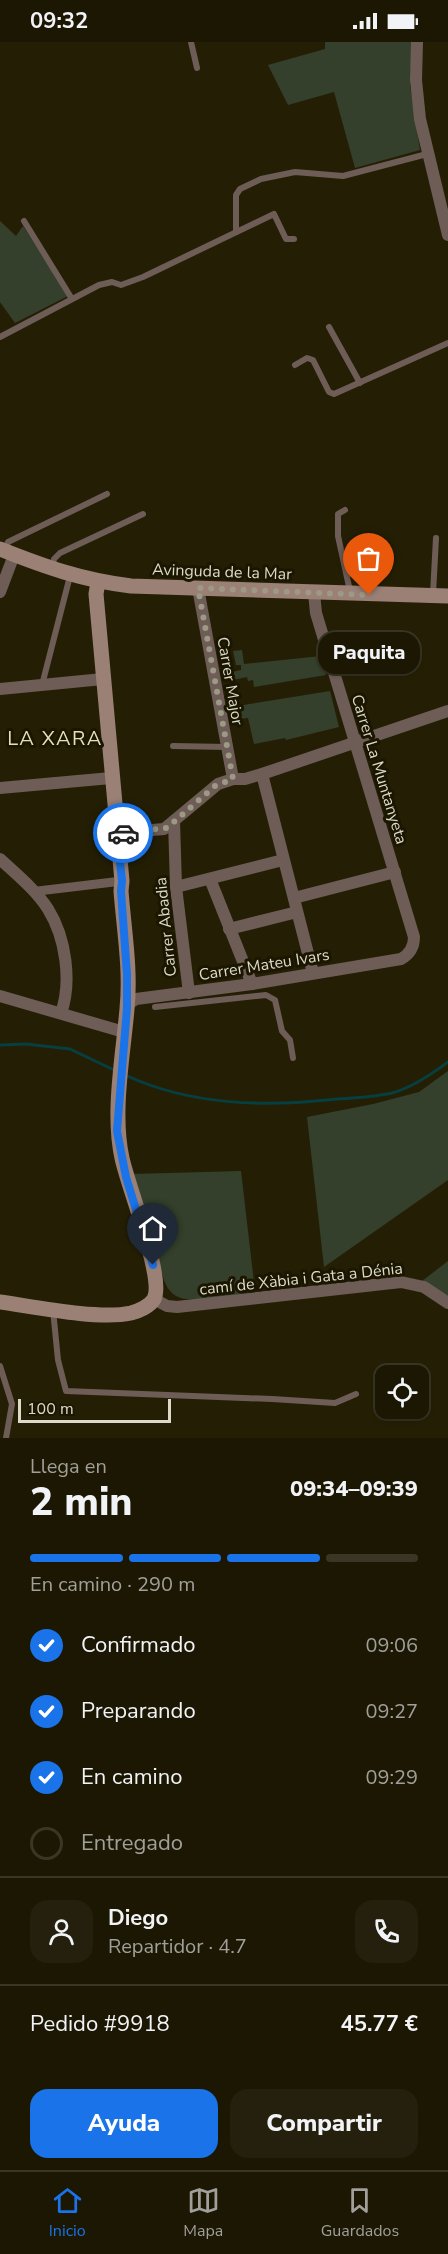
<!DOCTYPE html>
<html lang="es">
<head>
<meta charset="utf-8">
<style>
	:root { --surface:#1b1703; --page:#24200d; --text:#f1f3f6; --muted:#a09f9a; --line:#393625; --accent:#1a73e8 }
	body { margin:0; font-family:"Nunito Sans",sans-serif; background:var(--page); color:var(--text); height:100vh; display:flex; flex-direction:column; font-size:22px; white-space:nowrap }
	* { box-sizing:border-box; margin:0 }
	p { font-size:20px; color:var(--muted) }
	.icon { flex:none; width:33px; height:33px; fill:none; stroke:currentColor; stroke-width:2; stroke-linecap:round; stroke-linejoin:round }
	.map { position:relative; height:1396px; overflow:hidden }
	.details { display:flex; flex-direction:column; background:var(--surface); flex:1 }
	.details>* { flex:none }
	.controls { position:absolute; left:375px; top:1323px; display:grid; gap:12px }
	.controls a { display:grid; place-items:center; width:54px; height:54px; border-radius:12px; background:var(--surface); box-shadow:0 2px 4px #0004,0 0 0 2px var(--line); font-size:30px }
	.scale { position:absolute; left:18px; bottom:15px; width:153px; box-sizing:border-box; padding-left:6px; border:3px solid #dddaca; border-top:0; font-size:16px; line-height:21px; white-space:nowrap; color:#dddaca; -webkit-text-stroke:4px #1b1600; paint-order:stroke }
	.pin { position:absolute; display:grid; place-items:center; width:51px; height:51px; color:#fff; margin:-62px -26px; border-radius:50% 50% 50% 0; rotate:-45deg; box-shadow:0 0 6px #0007 }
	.pin .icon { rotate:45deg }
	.courier { position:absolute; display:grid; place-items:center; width:60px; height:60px; margin:-30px; border:4px solid #1a73e8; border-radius:50%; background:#fff; color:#222; box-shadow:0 2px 8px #0007 }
	.bubble { position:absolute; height:42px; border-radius:18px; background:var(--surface); box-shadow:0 2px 4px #0004,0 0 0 2px var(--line); font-size:20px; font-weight:800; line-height:42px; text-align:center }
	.summary em { font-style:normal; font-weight:800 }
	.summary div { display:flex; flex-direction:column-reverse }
	.summary { display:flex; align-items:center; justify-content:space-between; height:102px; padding:0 30px }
	h1 { font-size:39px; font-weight:800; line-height:45px }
	.bar { display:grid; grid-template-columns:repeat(4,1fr); gap:9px 6px; align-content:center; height:72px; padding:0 30px }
	.bar i { height:8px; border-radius:4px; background:var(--line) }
	.bar .on { background:var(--accent) }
	.bar p { grid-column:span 4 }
	.line { display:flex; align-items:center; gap:15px; padding:0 30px; border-top:2px solid var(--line) }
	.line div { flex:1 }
	.round { display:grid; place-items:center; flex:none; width:63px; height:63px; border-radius:18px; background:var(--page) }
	ol { padding:0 30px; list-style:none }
	li { display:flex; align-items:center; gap:18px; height:66px }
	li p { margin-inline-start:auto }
	li .icon { padding:6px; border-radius:50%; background:var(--accent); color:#fff; stroke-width:4 }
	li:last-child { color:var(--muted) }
	li i { width:33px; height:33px; border:3px solid var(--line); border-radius:50% }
	.cta { display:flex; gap:12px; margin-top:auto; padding:12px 30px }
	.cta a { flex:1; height:69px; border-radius:18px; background:var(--accent); color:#fff; font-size:24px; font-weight:800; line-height:69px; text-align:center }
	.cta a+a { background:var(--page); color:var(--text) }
	.status { display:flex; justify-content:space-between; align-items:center; height:42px; padding:0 30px; background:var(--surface); direction:ltr }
	.status svg { height:16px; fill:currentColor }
	.dock { display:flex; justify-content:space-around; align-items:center; height:84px; border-top:2px solid var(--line); background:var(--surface); font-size:16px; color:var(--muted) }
	.dock a { display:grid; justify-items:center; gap:3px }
	.dock .on { color:var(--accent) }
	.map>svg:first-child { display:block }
</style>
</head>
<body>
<div class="status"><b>09:32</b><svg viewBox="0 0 49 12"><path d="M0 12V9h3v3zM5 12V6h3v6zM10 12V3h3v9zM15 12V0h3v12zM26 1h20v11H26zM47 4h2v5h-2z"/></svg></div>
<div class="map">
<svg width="448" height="1396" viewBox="0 0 448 1396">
	<rect width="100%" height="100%" fill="#241f04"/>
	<g fill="#34402b">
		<polygon points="325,0 412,0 410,44 420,108 355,126 334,50 288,63 268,23 325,7"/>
		<polygon points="0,179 16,194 23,184 68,254 15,281 0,260"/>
		<polygon points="242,608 244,622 321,614 326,633 254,645 253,638 248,639 247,635 233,638 232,630 241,628 241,623 236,623 233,609"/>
		<polygon points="330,649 339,685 286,698 285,696 254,702 248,676 239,677 237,664"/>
		<polygon points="448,1029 448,1138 324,1225 307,1075 373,1062 419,1050"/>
		<path d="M241,1129L255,1249C238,1252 191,1263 176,1254C169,1250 165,1242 163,1235L132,1132Z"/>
		<polygon points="448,1219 448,1257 422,1239"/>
	</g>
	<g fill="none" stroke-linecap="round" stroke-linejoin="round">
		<g stroke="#073e3f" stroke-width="3">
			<polyline points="0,1003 26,1002 70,1007 116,1029"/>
			<path d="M125,1033C192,1064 265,1065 337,1057C355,1056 374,1055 392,1051C412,1046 432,1032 448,1020"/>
		</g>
		<g stroke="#6e5d57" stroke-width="6">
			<polyline points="191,0 197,26"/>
			<polyline points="24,179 72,257"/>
			<polyline points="236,190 236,153 240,147 261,137 295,130 343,134 427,112"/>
			<polyline points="329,285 360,341"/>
			<polyline points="0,295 99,243 112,240 121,243 143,235 274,172 286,197 294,197"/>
			<polyline points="295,323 307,316 313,318 329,350 334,352 448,301"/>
			<polyline points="345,468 338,472 338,494 350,549"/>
			<polyline points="5,509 8,500 107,452"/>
			<polyline points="52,526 54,517 60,511 143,472"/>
			<polyline points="433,552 436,496"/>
			<polyline points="42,643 70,534"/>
			<polyline points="173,704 227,705"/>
			<polyline points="155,965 266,953 275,958 282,989 290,998 293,1016"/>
			<polyline points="53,1268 58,1318 66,1349 272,1357 335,1361 356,1352"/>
			<polyline points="0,1324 12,1362 6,1396"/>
		</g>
		<polyline stroke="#6e5d57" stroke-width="9" points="38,849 122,839"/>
		<g stroke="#6e5d57" stroke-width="12">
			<polyline points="417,0 416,38 420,77 448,193"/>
			<polyline points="198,546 233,737"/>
			<polyline points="0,550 14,513"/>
			<polyline points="0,647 103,637"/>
			<polyline points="262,732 313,931"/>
			<polyline points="0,746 111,736"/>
			<polyline points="174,779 176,845 189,951"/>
			<polyline points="117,791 164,787 218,742 233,737 245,737 262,732 448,669"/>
			<path d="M0,817C16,832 36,848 48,867C66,896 72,940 61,971"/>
			<polyline points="210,837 252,942"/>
			<polyline points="176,845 283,818"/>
			<polyline points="294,856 395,830"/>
			<polyline points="229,887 297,870"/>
			<polyline points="0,954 124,990"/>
			<path d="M127,966L131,960L136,957L252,942L401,917C410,912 414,905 414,895L316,571L314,551"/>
			<polyline points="154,1257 167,1264 177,1265 401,1240 424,1245 448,1261"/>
		</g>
		<g stroke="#9b8076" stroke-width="15">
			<path d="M0,507C45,525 82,538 131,544L448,554"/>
			<path d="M0,1260C35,1265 98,1278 131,1271C139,1269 150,1264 154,1257C165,1237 127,1142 122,1116C112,1071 123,1014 127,967C131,928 124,888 121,849L122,839L96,552L98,540"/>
		</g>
	</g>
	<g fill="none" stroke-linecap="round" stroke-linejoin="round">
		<polyline stroke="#9c9985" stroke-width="6" stroke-dasharray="0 10.8" points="123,791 167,786 215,744 233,737 198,546 369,553"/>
		<polyline stroke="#1a73e8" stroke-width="8" points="123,791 117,791 122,839 121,849 127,932 127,966 117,1089 126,1135 153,1223"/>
	</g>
	<g text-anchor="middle" stroke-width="6" stroke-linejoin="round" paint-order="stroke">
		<g font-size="16" fill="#dddaca" stroke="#1b1600">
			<text transform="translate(222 529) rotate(2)" y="6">Avinguda de la Mar</text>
			<text transform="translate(231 639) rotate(80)" y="6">Carrer Major</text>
			<text transform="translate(380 727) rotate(73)" y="6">Carrer La Muntanyeta</text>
			<text transform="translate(165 885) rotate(-96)" y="6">Carrer Abadia</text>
			<text transform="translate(264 922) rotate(-9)" y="6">Carrer Mateu Ivars</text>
			<text transform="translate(301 1236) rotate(-6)" y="6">camí de Xàbia i Gata a Dénia</text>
		</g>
		<g font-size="20" letter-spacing="1.5" fill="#e5dfbe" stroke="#1b1600">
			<text x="55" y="703">LA XARA</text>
		</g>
	</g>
</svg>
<div class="controls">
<a><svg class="icon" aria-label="locate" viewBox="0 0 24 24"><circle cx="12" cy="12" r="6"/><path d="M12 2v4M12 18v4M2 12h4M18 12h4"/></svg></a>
</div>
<div class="scale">100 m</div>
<div class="pin" style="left:369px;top:553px;background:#ea580c"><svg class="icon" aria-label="bag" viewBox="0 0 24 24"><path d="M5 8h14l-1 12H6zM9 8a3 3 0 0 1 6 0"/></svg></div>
<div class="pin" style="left:153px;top:1223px;background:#1f2937"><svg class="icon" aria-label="home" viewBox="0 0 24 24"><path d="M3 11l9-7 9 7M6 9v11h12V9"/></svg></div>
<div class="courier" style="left:123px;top:791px"><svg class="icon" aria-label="car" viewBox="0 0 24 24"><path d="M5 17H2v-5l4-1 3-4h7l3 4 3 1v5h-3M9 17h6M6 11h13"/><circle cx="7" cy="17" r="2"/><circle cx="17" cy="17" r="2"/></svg></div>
<div class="bubble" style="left:318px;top:590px;width:102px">Paquita</div>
</div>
<section class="details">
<div class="summary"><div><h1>2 min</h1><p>Llega en</p></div><em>09:34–09:39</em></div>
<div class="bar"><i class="on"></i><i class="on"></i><i class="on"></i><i></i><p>En camino · 290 m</p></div>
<ol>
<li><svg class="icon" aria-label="check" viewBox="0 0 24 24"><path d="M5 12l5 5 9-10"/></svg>Confirmado<p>09:06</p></li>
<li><svg class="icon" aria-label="check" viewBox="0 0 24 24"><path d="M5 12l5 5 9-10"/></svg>Preparando<p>09:27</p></li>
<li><svg class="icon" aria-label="check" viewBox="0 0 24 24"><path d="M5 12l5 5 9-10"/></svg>En camino<p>09:29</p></li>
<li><i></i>Entregado</li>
</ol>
<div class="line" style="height:108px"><a class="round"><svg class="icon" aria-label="person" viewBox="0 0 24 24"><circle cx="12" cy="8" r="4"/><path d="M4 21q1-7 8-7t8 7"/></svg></a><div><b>Diego</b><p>Repartidor · 4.7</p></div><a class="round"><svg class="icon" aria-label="phone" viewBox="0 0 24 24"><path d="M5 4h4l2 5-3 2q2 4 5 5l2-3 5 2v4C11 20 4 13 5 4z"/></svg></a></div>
<div class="line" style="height:78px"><div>Pedido #9918</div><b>45.77 €</b></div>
<div class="cta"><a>Ayuda</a><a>Compartir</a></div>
</section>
<nav class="dock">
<a class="on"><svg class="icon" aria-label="home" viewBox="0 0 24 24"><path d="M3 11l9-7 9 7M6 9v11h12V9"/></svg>Inicio</a>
<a><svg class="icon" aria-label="map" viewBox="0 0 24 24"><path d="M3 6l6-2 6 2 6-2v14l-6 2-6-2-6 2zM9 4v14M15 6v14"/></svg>Mapa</a>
<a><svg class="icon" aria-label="saved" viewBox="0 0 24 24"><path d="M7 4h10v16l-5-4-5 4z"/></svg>Guardados</a>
</nav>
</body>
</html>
